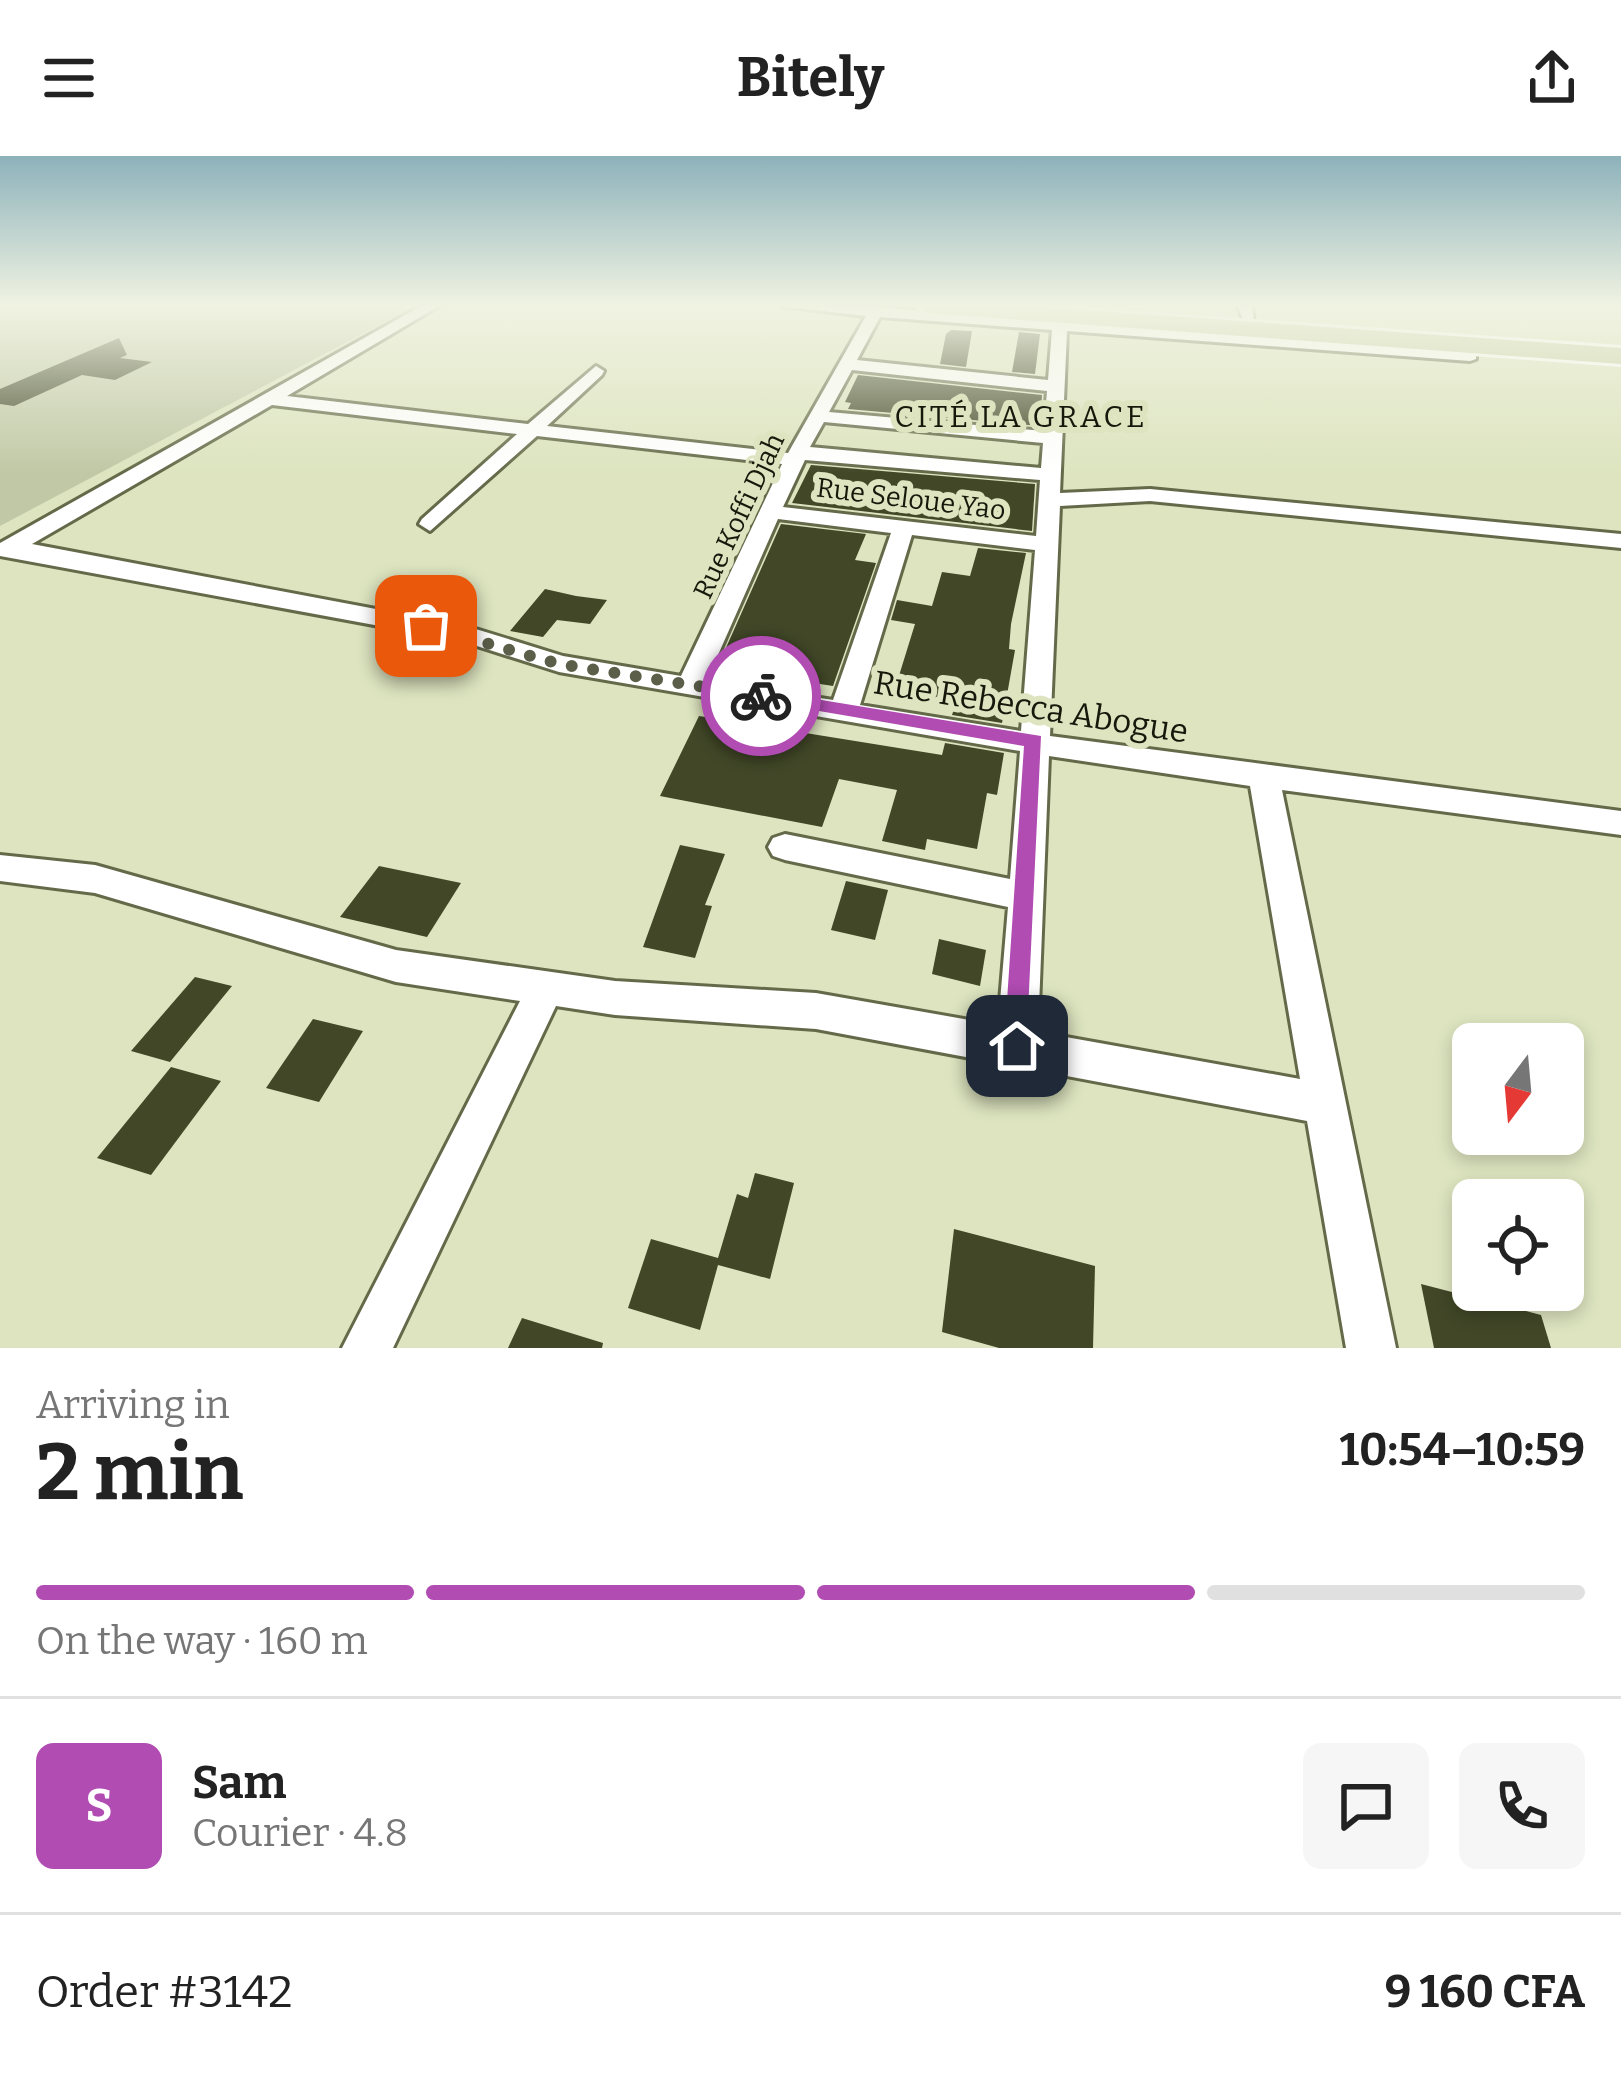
<!DOCTYPE html>
<html lang="en">
<head>
<meta charset="utf-8">
<style>
	:root { --surface:#fff; --page:#f6f6f6; --text:#222; --muted:#767676; --line:#e0e0e0; --accent:#b04cb2 }
	body { margin:0; font-family:Bitter,serif; background:var(--page); color:var(--text); height:100vh; display:flex; flex-direction:column; font-size:45px; white-space:nowrap }
	* { box-sizing:border-box; margin:0 }
	p { font-size:39px; color:var(--muted) }
	.icon { flex:none; width:66px; height:66px; fill:none; stroke:currentColor; stroke-width:2; stroke-linecap:round; stroke-linejoin:round }
	.map { position:relative; height:1192px; overflow:hidden }
	.side { display:flex; flex-direction:column; background:var(--surface); flex:1 }
	.side>* { flex:none }
	.needle { width:78px; rotate:196deg }
	.controls { position:absolute; left:1452px; top:867px; display:grid; gap:24px }
	.controls a { display:grid; place-items:center; width:132px; height:132px; border-radius:18px; background:var(--surface); box-shadow:0 6px 18px #0003; font-size:60px }
	.pin { position:absolute; display:grid; place-items:center; width:102px; height:102px; color:#fff; margin:-51px; border-radius:24px; box-shadow:0 6px 18px #0006 }
	.courier { position:absolute; display:grid; place-items:center; width:120px; height:120px; margin:-60px; border:9px solid #b04cb2; border-radius:50%; background:#fff; color:#222; box-shadow:0 3px 15px #0007 }
	.head em { font-style:normal; font-weight:700 }
	.head div { display:flex; flex-direction:column-reverse }
	.head { display:flex; align-items:center; justify-content:space-between; height:204px; padding:0 36px }
	h1 { font-size:78px; font-weight:700; line-height:90px }
	.bar { display:grid; grid-template-columns:repeat(4,1fr); gap:18px 12px; align-content:center; height:144px; padding:0 36px }
	.bar i { height:15px; border-radius:9px; background:var(--line) }
	.bar .current { background:var(--accent) }
	.bar p { grid-column:span 4 }
	.line { display:flex; align-items:center; gap:30px; padding:0 36px; border-top:3px solid var(--line) }
	.line div { flex:1 }
	.round { display:grid; place-items:center; flex:none; width:126px; height:126px; border-radius:18px; background:var(--page) }
	header { display:flex; justify-content:space-between; align-items:center; height:156px; padding:0 36px; background:var(--surface); font-size:54px; font-weight:700 }
	.map>svg:first-child { display:block }
</style>
</head>
<body>
<header><svg class="icon" aria-label="menu" viewBox="0 0 24 24"><path d="M4 6h16M4 12h16M4 18h16"/></svg>Bitely<svg class="icon" aria-label="share" viewBox="0 0 24 24"><path d="M12 15V3M7 8l5-5 5 5M5 13v7h14v-7"/></svg></header>
<div class="map">
<svg width="1621" height="1192" viewBox="0 0 1621 1192">
	<rect width="100%" height="100%" fill="#dde4bf"/>
	<polygon fill="#c1c8a6" points="0,150 415,150 0,370"/>
	<g fill="#414727">
		<polygon points="951,174 972,175 966,211 940,208 946,178"/>
		<polygon points="1019,176 1040,178 1035,218 1012,216"/>
		<polygon points="119,182 127,199 120,202 152,206 115,224 82,219 14,250 0,248 0,233"/>
		<polygon points="858,219 1042,239 1040,270 848,253 851,247 845,246"/>
		<polygon points="811,309 1035,328 1032,375 792,347"/>
		<polygon points="781,368 866,378 855,404 876,407 833,530 717,512"/>
		<polygon points="978,392 1026,397 1011,468 1009,493 1015,494 1002,567 952,559 955,550 893,539 915,468 891,464 897,444 932,450 942,416 970,420"/>
		<polygon points="545,433 576,440 607,444 590,468 557,464 543,481 510,475"/>
		<polygon points="699,560 942,599 945,587 1004,597 997,639 987,637 977,693 927,683 925,694 882,685 897,634 839,623 822,671 660,640"/>
		<polygon points="680,689 725,698 705,749 712,750 695,802 643,791"/>
		<polygon points="379,710 461,727 427,781 340,761"/>
		<polygon points="846,725 888,734 875,784 831,774"/>
		<polygon points="939,783 986,794 980,830 932,818"/>
		<polygon points="195,821 232,830 170,906 131,895"/>
		<polygon points="313,863 363,875 319,946 266,932"/>
		<polygon points="171,911 221,925 151,1019 97,1002"/>
		<polygon points="755,1017 794,1027 770,1123 718,1109 700,1174 628,1152 651,1083 718,1102 737,1038 748,1042"/>
		<polygon points="954,1073 1095,1110 1093,1192 999,1192 942,1176"/>
		<polygon points="1421,1128 1541,1159 1551,1192 1434,1192"/>
		<polygon points="522,1162 603,1187 602,1192 508,1192"/>
	</g>
	<g fill="none" stroke-linecap="round" stroke-linejoin="round">
		<g stroke="#646a49" stroke-width="6">
			<g id="minor">
				<path d="M421,150H439L287,240L528,268L596,210L604,215L602,219L547,270L788,297L866,160L781,150L876,151L1053,165L1054,150H1068V166L1476,197V203L1470,205L1067,175L1060,337L1150,333L1621,378V392L1150,345L1060,350L1050,580L1621,655V679L1282,634L1396,1192H1346L1307,965L816,873L615,859L556,850L393,1192H342L520,845L396,826L95,737L0,725V699L95,709L396,794L615,825L816,837L998,869L1008,751L785,704L773,700L768,691L773,682L785,678L1010,723L1020,595L559,516L461,485L0,400V387ZM880,161L1052,174L1048,224L857,204ZM852,214L1047,235L1044,275L829,256ZM272,249L517,278L422,363L419,368L430,375L537,280L782,308L681,520L563,500L466,470L32,388ZM824,266L1043,287L1041,312L810,291ZM805,304L1040,324L1036,380L783,351ZM778,363L891,377L833,544L707,524ZM912,379L1035,394L1021,575L860,549ZM1049,600L1250,630L1300,923L1038,876Z"/>
				<polygon points="1238,150 1252,150 1254,167 1244,167"/>
			</g>
		</g>
		<g stroke="#fff" stroke-width="6">
			<polygon id="primary" points="917,150 1029,150 1621,192 1621,208 928,157"/>
		</g>
		<use href="#minor" fill="#fff" fill-rule="evenodd"/>
		<use href="#primary" fill="#c5cda1" fill-rule="evenodd"/>
	</g>
	<linearGradient id="sky" x2="0" y2="1"><stop stop-color="#8db2bb"/><stop offset="0.47" stop-color="#f0f3e2"/><stop offset="1" stop-color="#f0f3e2" stop-opacity="0"/></linearGradient>
	<rect width="1621" height="317" fill="url(#sky)"/>
	<polygon fill="#b04cb2" points="761,534 1041,580 1026,898 1017,902 1004,890 1024,590 754,544 751,540"/>
	<g fill="none" stroke-linecap="round" stroke-linejoin="round">
		<polyline stroke="#5b5f49" stroke-width="12" stroke-dasharray="0 21.6" points="426,470 559,508 761,540"/>
	</g>
	<g text-anchor="middle" stroke-width="12" stroke-linejoin="round" paint-order="stroke">
		<g font-size="27" fill="#15180a" stroke="#dde4bf">
			<text transform="translate(911 343) rotate(7)" y="9">Rue Seloue Yao</text>
			<text transform="translate(739 360) rotate(-65)" y="9">Rue Koffi Djah</text>
		</g>
		<g font-size="30" letter-spacing="3" fill="#15180a" stroke="#dde4bf">
			<text x="1021" y="271">CITÉ LA GRACE</text>
		</g>
		<g font-size="33" fill="#15180a" stroke="#dde4bf">
			<text transform="translate(1031 550) rotate(9)" y="12">Rue Rebecca Abogue</text>
		</g>
	</g>
</svg>
<div class="controls">
<a><svg class="needle" viewBox="-14 -14 28 28"><path d="M0-13l5 13h-10z" fill="#e53935"/><path d="M0 13l5-13h-10z" fill="#767676"/></svg></a>
<a><svg class="icon" aria-label="locate" viewBox="0 0 24 24"><circle cx="12" cy="12" r="6"/><path d="M12 2v4M12 18v4M2 12h4M18 12h4"/></svg></a>
</div>
<div class="pin" style="left:426px;top:470px;background:#ea580c"><svg class="icon" aria-label="bag" viewBox="0 0 24 24"><path d="M5 8h14l-1 12H6zM9 8a3 3 0 0 1 6 0"/></svg></div>
<div class="pin" style="left:1017px;top:890px;background:#1f2937"><svg class="icon" aria-label="home" viewBox="0 0 24 24"><path d="M3 11l9-7 9 7M6 9v11h12V9"/></svg></div>
<div class="courier" style="left:761px;top:540px"><svg class="icon" aria-label="bike" viewBox="0 0 24 24"><circle cx="6" cy="16" r="4"/><circle cx="18" cy="16" r="4"/><path d="M6 16l4-8h5l3 8M10 8l3 8H6M13 5h3"/></svg></div>
</div>
<section class="side">
<div class="head"><div><h1>2 min</h1><p>Arriving in</p></div><em>10:54–10:59</em></div>
<div class="bar"><i class="current"></i><i class="current"></i><i class="current"></i><i></i><p>On the way · 160 m</p></div>
<div class="line" style="height:216px"><b class="round" style="background:var(--accent);color:#fff">S</b><div><b>Sam</b><p>Courier · 4.8</p></div><a class="round"><svg class="icon" aria-label="chat" viewBox="0 0 24 24"><path d="M4 5h16v11H9l-5 4z"/></svg></a><a class="round"><svg class="icon" aria-label="phone" viewBox="0 0 24 24"><path d="M5 4h4l2 5-3 2q2 4 5 5l2-3 5 2v4C11 20 4 13 5 4z"/></svg></a></div>
<div class="line" style="height:156px"><div>Order #3142</div><b>9 160 CFA</b></div>
</section>
</body>
</html>
